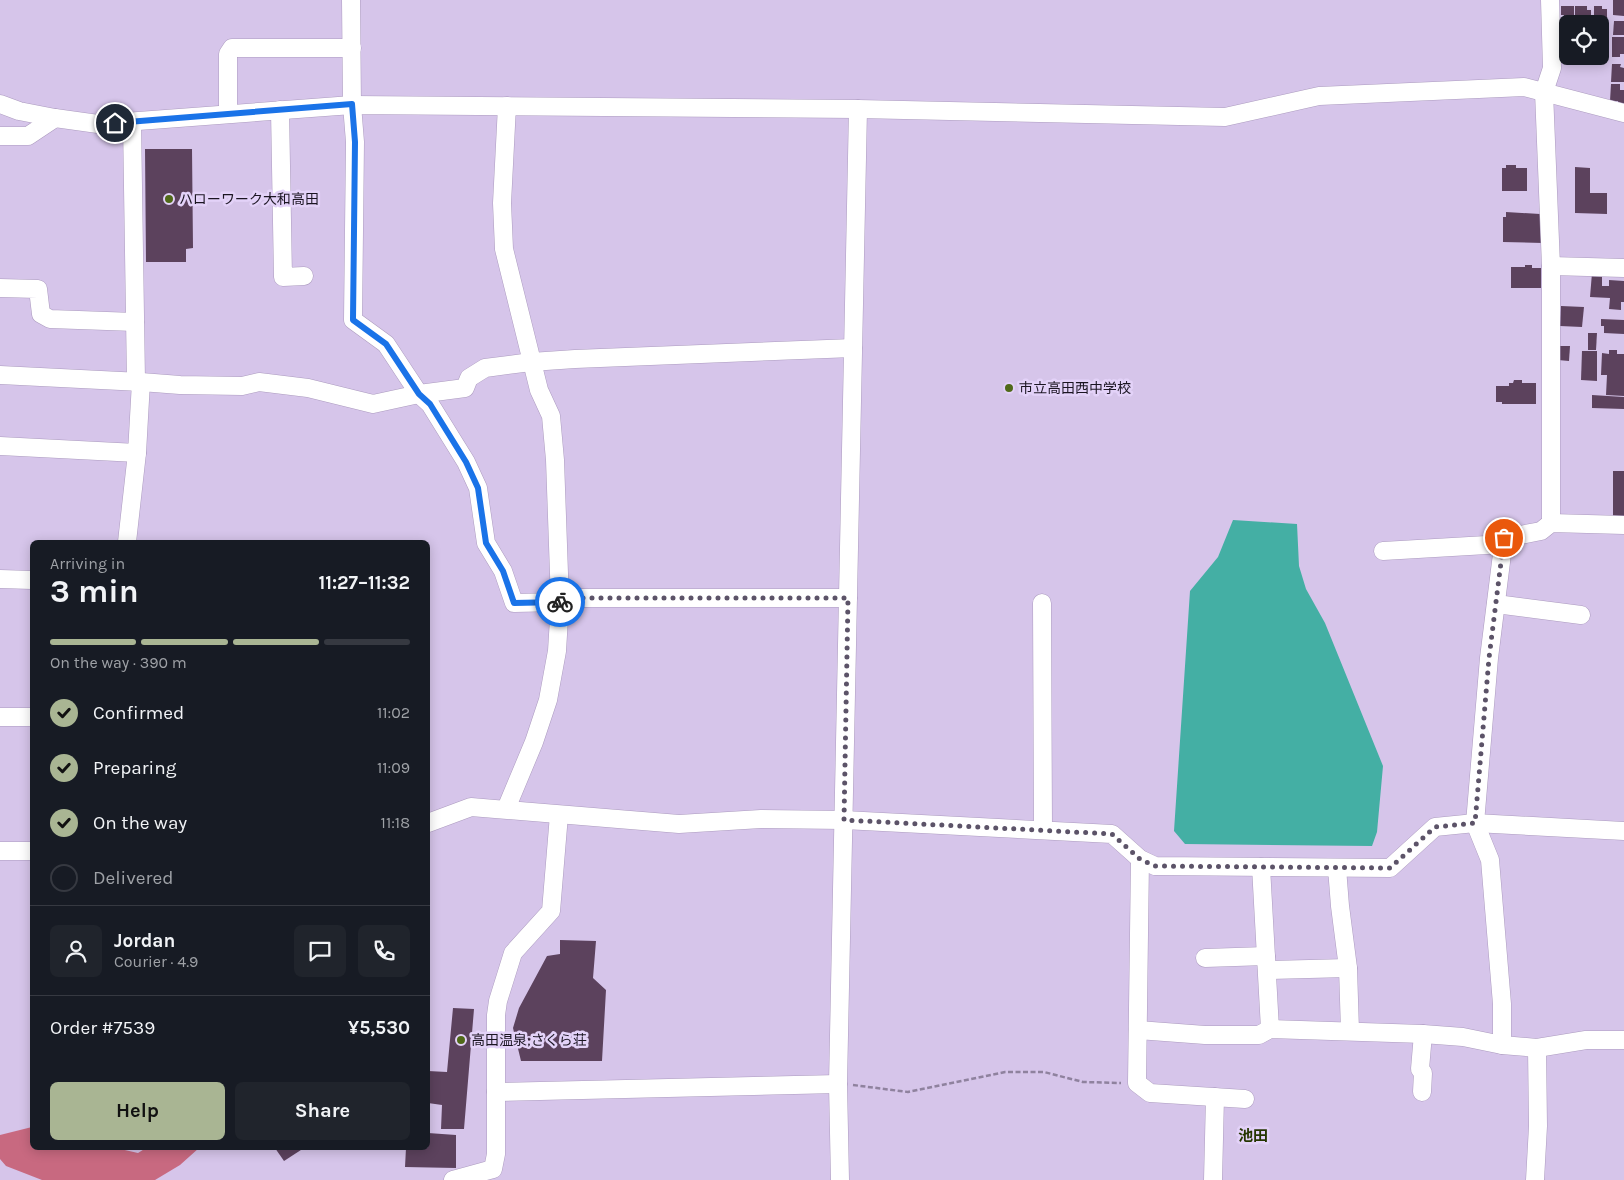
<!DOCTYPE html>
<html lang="en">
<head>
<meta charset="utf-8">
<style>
	:root { --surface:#171b24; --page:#20242c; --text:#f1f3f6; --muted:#9ea1a6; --line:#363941; --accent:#a9b593 }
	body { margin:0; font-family:Karla,"Noto Sans JP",sans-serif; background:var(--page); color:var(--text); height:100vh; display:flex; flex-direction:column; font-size:19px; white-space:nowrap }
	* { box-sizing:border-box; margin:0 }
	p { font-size:16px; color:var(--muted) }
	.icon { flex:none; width:28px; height:28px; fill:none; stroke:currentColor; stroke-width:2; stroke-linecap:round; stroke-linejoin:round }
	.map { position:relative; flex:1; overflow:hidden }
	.side { position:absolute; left:30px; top:540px; width:400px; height:610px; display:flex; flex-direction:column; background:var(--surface); border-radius:8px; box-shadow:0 2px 12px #0003 }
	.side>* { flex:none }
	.buttons { position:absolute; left:1559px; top:15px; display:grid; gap:10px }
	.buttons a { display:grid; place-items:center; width:50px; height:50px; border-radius:8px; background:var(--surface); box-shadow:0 2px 12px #0003; font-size:25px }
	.pin { position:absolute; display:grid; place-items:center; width:42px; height:42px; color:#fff; margin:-21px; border:2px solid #fff; border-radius:50%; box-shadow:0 1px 5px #0007 }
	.courier { position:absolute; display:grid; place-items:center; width:50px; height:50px; margin:-25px; border:4px solid #1a73e8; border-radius:50%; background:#fff; color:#222; box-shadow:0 1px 6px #0007 }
	.summary em { font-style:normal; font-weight:700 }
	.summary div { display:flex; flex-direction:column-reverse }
	.summary { display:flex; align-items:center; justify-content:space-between; height:85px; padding:0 20px }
	h1 { font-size:32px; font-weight:700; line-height:38px }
	.bar { display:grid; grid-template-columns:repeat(4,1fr); gap:8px 5px; align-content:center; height:60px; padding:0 20px }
	.bar i { height:6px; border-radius:4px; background:var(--line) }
	.bar .active { background:var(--accent) }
	.bar p { grid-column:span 4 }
	.line { display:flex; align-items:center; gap:12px; padding:0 20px; border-top:1px solid var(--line) }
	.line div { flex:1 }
	.round { display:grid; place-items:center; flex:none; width:52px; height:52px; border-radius:8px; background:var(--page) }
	ol { padding:0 20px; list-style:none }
	li { display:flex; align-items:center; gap:15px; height:55px }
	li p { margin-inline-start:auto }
	li .icon { padding:5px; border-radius:50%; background:var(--accent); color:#111; stroke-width:4 }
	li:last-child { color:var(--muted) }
	li i { width:28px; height:28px; border:2px solid var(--line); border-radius:50% }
	.button { display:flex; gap:10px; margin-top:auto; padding:10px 20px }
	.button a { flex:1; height:58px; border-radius:8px; background:var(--accent); color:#111; font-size:20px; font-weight:700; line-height:58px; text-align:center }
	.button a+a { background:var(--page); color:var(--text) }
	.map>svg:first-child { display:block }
</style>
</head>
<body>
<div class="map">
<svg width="1624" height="1180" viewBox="0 0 1624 1180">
	<rect width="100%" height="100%" fill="#d6c5ea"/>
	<polygon fill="#c86980" points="32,1127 32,1148 116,1148 138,1153 146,1148 199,1148 180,1165 155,1180 42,1180 6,1166 0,1159 0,1135"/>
	<polygon fill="#44afa4" points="1233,520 1297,524 1299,566 1306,589 1325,623 1383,766 1377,832 1372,846 1185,844 1174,831 1190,591 1218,557"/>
	<g fill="#5c425d">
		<polygon points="1613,0 1624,0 1624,16 1613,15"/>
		<polygon points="1561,6 1574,6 1574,20 1564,20 1564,15 1561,15"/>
		<polygon points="1575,6 1587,6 1587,10 1591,10 1591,20 1575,20"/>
		<polygon points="1594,6 1602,6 1602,9 1607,9 1607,20 1594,20"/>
		<polygon points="1614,21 1624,21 1624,35 1613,35"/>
		<polygon points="1612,37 1624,37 1624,54 1620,54 1620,57 1612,57"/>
		<polygon points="1612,64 1621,64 1620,67 1624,68 1624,82 1611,82"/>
		<polygon points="1611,84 1620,84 1620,90 1624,90 1624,104 1618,104 1618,101 1610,101"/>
		<polygon points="145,149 192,149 193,248 186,249 186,262 146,262"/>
		<polygon points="1506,165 1516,165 1516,168 1527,168 1527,191 1502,191 1502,168 1506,168"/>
		<polygon points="1575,167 1590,168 1590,193 1607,193 1607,214 1575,213"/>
		<polygon points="1506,212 1540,214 1540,229 1543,229 1543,243 1503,242 1503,217 1506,217"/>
		<polygon points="1525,265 1532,265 1532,268 1541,268 1541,288 1511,288 1511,267 1525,267"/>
		<polygon points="1592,273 1602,274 1602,286 1609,286 1609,280 1624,281 1624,302 1621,302 1621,310 1609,309 1610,298 1590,297"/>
		<polygon points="1561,306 1584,307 1582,327 1560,326"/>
		<polygon points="1601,319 1624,320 1624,334 1604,333 1604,326 1601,326"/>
		<polygon points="1588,333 1597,333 1596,350 1588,350"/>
		<polygon points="1559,346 1570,346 1569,361 1558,360"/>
		<polygon points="1609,350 1617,350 1617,354 1624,354 1624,396 1606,395 1607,375 1601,375 1602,353 1609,354"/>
		<polygon points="1582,351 1597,351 1597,381 1581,380"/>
		<polygon points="1514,380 1522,380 1522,383 1536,383 1536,404 1502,404 1502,402 1496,402 1496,386 1509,386 1509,383 1513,383"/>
		<polygon points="1592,395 1624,397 1624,409 1592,408"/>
		<rect x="1613" y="471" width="11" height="45"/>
		<polygon points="560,940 596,941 593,978 606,990 602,1061 521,1061 513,1028 519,1008 547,956 560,954"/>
		<polygon points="453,1008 474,1009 464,1129 441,1129 442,1105 428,1103 428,1071 447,1072"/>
		<polygon points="428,1133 456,1135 456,1168 405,1167 406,1148 428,1148"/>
		<polygon points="275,1148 304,1148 284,1161"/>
	</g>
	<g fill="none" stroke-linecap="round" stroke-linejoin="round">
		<g stroke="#ac9bbf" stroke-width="19">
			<g id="minor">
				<polyline points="351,0 352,105 355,142 353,320 386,344 419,394 430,404 466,462 478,488 486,543 503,571 514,603 560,602"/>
				<polyline points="1550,0 1552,68 1544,92 1551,266 1551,523"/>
				<polyline points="0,104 19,111 55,118 98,124 352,105 858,109 1225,117 1319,96 1524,87 1624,113"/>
				<polyline points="280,110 283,277 304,276"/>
				<polyline points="228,114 228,54 232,48 352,48"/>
				<polyline points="132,122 136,381"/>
				<polyline points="0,136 28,136 55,118"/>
				<polyline points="1551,266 1624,268"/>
				<polyline points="0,288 38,289 41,314 50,319 135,322"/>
				<polyline points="0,375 141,382 180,385 242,386 259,382 308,388 373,404 419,394 465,388 469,378 485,368 531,362 575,359 853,348"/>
				<polyline points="0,446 137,453"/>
				<polyline points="127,542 137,453 141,382"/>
				<polyline points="1383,551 1504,544"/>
				<polyline points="0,579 32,580"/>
				<polyline points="560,598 848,598"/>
				<polyline points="1042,603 1043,830"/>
				<polyline points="1496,604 1581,615"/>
				<polyline points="0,717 32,717"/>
				<polyline points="506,809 534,742 548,700 557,651 560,602 555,460 551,416 539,390 504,249 502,203 507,106"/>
				<polyline points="428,823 471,807 679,824 761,819 844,820 1112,834 1140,859 1155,866 1390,868 1435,827 1475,823 1624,831"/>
				<polyline points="0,851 32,851"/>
				<polyline points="1140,859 1137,1083 1150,1093 1245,1099"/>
				<polyline points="1261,867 1270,1029"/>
				<polyline points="1337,868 1340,906 1348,968 1350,1031"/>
				<polyline points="1205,958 1266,956"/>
				<polyline points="1267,970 1348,968"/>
				<polyline points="1138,1030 1205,1035 1259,1035 1270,1029 1423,1034 1463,1037 1502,1045 1537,1048 1586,1040 1624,1040"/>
				<polyline points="1502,1045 1502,1004 1490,860 1475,823 1489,658 1504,538 1541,531 1551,523 1624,525"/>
				<polyline points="496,1092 838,1084"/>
				<polyline points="1422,1092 1423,1073 1420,1069 1423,1034"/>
				<polyline points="453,1180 493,1169 496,1154 496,1015 498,1001 513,953 551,911 559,815"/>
				<polyline points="840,1180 838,1084 858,109"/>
				<polyline points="1213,1180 1215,1097"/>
				<polyline points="1535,1180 1538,1126 1537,1048"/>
			</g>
		</g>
		<polyline stroke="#8f829e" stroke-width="2.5" stroke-dasharray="5 2.5" stroke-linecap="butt" points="853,1085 908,1092 1005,1072 1044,1072 1083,1082 1121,1083"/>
		<use href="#minor" stroke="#fff" stroke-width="18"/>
	</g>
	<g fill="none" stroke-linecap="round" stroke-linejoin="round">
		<polyline stroke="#5c5368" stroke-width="5" stroke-dasharray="0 9" points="560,602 560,598 848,598 844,820 1112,834 1140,859 1155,866 1390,868 1435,827 1475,823 1489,658 1504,538"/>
		<polyline stroke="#1a73e8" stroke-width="6" points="115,123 352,104 355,142 353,320 386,344 419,394 430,404 466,462 478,488 486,543 503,571 514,603 560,602"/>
	</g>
	<g fill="#506919" stroke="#e3d2f8" stroke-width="2">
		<circle cx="169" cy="199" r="5"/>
		<circle cx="1009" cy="388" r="5"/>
		<circle cx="461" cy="1040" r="5"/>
	</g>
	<g text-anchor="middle" stroke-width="5" stroke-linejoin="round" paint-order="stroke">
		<g font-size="14" fill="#1b1522" stroke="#e3d2f8" text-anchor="start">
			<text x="179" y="204">ハローワーク大和高田</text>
			<text x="1019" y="393">市立高田西中学校</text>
			<text x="471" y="1045">高田温泉;さくら荘</text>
		</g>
		<g font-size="15" font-weight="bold" fill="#253600" stroke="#e3d2f8">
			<text x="1253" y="1141">池田</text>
		</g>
	</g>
</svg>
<div class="buttons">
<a><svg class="icon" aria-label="locate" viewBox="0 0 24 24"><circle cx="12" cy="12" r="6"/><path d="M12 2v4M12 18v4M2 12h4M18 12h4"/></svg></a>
</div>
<div class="pin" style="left:1504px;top:538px;background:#ea580c"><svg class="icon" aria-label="bag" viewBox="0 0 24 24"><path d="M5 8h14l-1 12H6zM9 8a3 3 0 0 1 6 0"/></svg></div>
<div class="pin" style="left:115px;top:123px;background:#1f2937"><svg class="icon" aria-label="home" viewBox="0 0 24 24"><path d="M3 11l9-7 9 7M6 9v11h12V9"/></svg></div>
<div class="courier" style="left:560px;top:602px"><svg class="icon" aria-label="bike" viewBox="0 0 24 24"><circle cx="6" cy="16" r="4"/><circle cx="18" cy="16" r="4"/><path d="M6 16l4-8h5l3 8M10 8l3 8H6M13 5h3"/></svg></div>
<section class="side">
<div class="summary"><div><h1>3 min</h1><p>Arriving in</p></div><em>11:27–11:32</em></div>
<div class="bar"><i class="active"></i><i class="active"></i><i class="active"></i><i></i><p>On the way · 390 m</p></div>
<ol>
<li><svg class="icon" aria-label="check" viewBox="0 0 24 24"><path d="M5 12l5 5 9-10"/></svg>Confirmed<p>11:02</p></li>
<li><svg class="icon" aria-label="check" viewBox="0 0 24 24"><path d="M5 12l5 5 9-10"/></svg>Preparing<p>11:09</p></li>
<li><svg class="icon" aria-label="check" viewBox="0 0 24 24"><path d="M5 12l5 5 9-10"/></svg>On the way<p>11:18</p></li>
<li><i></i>Delivered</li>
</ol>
<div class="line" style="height:90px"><a class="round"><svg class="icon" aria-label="person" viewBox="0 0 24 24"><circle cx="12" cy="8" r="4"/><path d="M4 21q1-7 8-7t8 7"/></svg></a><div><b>Jordan</b><p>Courier · 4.9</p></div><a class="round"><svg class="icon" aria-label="chat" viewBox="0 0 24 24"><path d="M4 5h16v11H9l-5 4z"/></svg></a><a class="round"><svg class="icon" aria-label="phone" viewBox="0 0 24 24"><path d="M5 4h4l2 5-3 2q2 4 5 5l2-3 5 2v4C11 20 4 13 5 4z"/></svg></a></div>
<div class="line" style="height:65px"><div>Order #7539</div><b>¥5,530</b></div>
<div class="button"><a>Help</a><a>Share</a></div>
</section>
</div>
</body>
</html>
